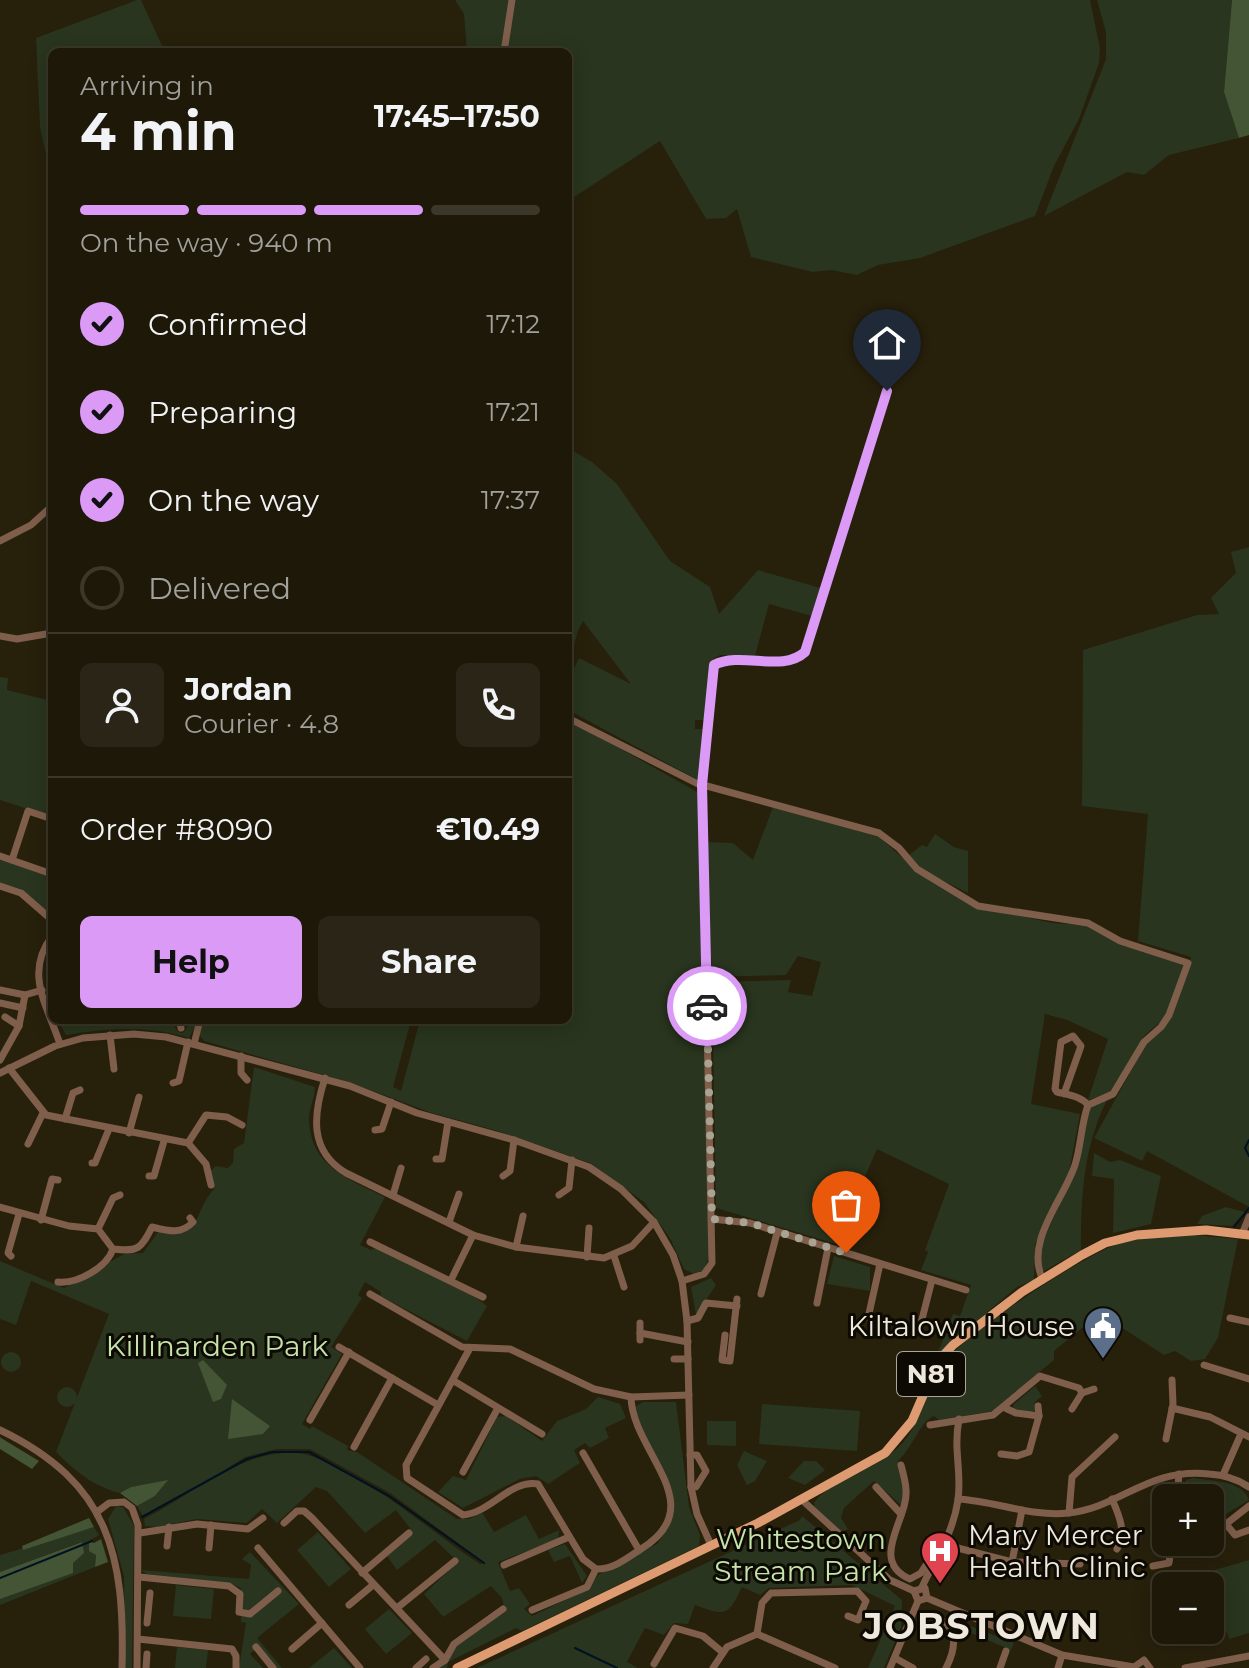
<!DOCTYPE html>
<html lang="en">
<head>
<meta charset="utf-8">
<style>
	:root { --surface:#1d1808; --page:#2a2516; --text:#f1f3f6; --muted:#a0a09c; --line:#3b3729; --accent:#db9af6 }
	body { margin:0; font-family:Montserrat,sans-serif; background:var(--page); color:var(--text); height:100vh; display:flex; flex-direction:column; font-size:30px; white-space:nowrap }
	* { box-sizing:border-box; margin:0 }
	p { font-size:26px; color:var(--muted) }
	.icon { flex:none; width:44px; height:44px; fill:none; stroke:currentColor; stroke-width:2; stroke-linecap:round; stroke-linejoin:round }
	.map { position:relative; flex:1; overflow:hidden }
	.sheet { position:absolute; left:48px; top:48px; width:524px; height:976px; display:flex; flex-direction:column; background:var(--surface); border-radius:12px; box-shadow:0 4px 20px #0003,0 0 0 2px var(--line) }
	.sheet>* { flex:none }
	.fabs { position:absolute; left:1152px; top:1484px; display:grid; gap:16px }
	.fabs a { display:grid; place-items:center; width:72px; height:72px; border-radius:12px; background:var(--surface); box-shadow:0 4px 20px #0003,0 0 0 2px var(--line); font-size:40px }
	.pin { position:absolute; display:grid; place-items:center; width:68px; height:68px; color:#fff; margin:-82px -34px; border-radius:50% 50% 50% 0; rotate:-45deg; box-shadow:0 0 8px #0007 }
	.pin .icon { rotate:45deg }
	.courier { position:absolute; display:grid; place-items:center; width:80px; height:80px; margin:-40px; border:6px solid #db9af6; border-radius:50%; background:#fff; color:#222; box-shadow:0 2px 10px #0007 }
	.head em { font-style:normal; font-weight:700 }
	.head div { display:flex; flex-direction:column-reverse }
	.head { display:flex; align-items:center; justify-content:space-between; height:136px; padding:0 32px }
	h1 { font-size:52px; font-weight:700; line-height:60px }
	.bar { display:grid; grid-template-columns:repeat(4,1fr); gap:12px 8px; align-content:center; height:96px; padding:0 32px }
	.bar i { height:10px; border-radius:6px; background:var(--line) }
	.bar .on { background:var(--accent) }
	.bar p { grid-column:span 4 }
	.line { display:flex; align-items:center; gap:20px; padding:0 32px; border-top:2px solid var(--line) }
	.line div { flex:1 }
	.round { display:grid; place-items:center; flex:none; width:84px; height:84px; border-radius:12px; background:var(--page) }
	ol { padding:0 32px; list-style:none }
	li { display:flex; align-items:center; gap:24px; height:88px }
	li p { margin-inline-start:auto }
	li .icon { padding:8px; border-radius:50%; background:var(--accent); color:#111; stroke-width:4 }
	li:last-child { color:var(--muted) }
	li i { width:44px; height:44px; border:4px solid var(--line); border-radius:50% }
	.action { display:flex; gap:16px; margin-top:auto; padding:16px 32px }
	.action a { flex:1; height:92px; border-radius:12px; background:var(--accent); color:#111; font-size:32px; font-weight:700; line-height:92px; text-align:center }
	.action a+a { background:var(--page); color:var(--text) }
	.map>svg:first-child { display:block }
</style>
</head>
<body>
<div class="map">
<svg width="1249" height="1668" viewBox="0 0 1249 1668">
	<rect width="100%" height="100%" fill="#27200b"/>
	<g fill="#29351e">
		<polygon points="137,0 141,0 165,52 52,52 52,182 40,127 36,38"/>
		<polygon points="455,0 509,0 502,52 467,52 464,14"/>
		<polygon points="514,0 1090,0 1100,48 1099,63 1079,119 1054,166 1035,216 920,258 878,265 857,275 831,270 813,272 751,257 737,209 726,218 706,219 660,141 568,201 568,52 507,52"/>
		<polygon points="1097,0 1232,0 1224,92 1239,138 1169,155 1144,175 1127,172 1044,216 1106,59 1106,32"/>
		<path d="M568,448L592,462L617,484L670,561L710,587L719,614L758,570L824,589L815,617L769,604L755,656L720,655L713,659L705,720H695V729H704L698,780L568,710V681L579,658L631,684L583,621C574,635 575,650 568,666Z"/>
		<polygon points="1249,547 1249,1207 1147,1151 1142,1161 1094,1138 1146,1044 1163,1029 1189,969 1191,957 1138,941 1148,814 1082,806 1083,650 1197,615 1219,614 1211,598 1236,573 1231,552"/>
		<polygon points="0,677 8,678 7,690 52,701 52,817 0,800"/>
		<polygon points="568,719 699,793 710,1253 704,1271 694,1274 684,1269 670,1238 644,1202 590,1163 498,1131 429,1112 349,1082 204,1041 199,1035 203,1020 411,1020 393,1087 401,1091 420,1020 568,1020"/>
		<polygon points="773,807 879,837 913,867 971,905 1052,923 1086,925 1188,965 1168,1015 1144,1036 1112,1092 1088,1100 1108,1039 1067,1020 1045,1014 1031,1104 1080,1114 1068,1178 1035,1244 1034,1280 1017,1287 937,1355 953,1314 960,1316 971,1285 921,1270 928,1252 925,1250 949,1184 877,1149 843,1227 846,1229 840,1245 716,1208 712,982 791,980 788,992 812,996 821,962 798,956 786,975 712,977 706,842 733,843 753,860"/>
		<polygon points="935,834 954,847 968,851 968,893 924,871 909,855 922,845 927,847"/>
		<polygon points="0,860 52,877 52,916 19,888 0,884"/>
		<path d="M58,1020L174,1025L178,1032L183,1033L192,1020H198L189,1038C147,1025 109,1028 66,1035Z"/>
		<path d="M254,1067L315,1087C315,1097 310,1107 309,1117C309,1166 348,1179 385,1197L360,1245L371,1250L375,1248L471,1294L487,1306L467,1341L380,1296L381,1292L365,1282L358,1295L362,1298L331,1347L342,1354L302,1424L310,1429L312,1426L348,1446L347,1450L357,1452L457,1519H469L482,1512L494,1532L526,1515L539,1539L559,1530L558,1539L498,1562L510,1591L519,1588L530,1604L524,1609L532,1616L589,1589L598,1575L657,1544L668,1528L674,1513L673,1493L635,1416V1407L643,1402H676L689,1507L700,1535L699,1546L522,1631L516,1628L448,1662L447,1668H439L461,1641L505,1611L502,1598L491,1586L443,1617L424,1594L458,1562L435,1540L397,1570L387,1556L413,1532L396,1510L365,1533L327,1491L316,1487L277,1523L262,1509L247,1523L197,1519L157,1527L145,1526L144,1519C181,1500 217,1471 257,1458C272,1453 296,1450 311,1456C374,1479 425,1528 480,1564L485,1563L390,1493L310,1449H277L245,1457L192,1491L143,1516L137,1506L155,1496L167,1481L131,1487L120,1493C94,1487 74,1470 56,1452L109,1314L31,1281L16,1325L0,1319V1261L64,1288L124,1254L143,1253L158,1232C204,1240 191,1214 214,1189L209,1172L216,1166L228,1168L233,1163L234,1149L244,1143Z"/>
		<path d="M1107,1100C1083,1148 1081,1197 1081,1250L1044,1271L1039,1262L1043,1241L1077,1167L1090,1109L1093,1104Z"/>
		<polygon points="1094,1153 1110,1162 1120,1160 1161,1176 1151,1224 1113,1233 1114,1179 1092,1176"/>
		<polygon points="1226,1207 1245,1212 1232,1226 1197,1224 1202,1216"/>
		<path d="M1194,1235L1238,1239L1218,1338L1205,1359L1191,1361L1175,1351L1164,1355L1116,1324L1083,1327L1054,1351V1360L993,1411L939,1420L934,1416C919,1423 913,1447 898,1461L905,1489L901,1505L874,1481L844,1508L841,1518L848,1529L842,1532L815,1507L814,1503C827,1482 874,1467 894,1451C921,1430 923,1393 941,1366C961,1336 1086,1253 1121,1243C1144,1237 1170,1237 1194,1235Z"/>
		<polygon points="834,1256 870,1267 870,1291 827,1284"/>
		<polygon points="711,1278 716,1285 696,1315 691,1287"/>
		<circle cx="11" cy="1362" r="10"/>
		<polygon points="1035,1386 1042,1396 1034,1403 1035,1411 1026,1413 1014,1410 1013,1405"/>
		<circle cx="67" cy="1397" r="10"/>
		<polygon points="598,1397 620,1404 626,1418 605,1428 609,1438 590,1448 585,1443 574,1450 580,1463 548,1484 536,1476 520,1479 463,1508 438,1492 453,1476 466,1480 497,1417 506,1416 542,1441 557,1421 586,1409"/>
		<polygon points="762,1404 860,1411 857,1451 759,1444"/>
		<polygon points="707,1421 736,1421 736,1446 707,1445"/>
		<polygon points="744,1451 767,1461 755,1481 747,1485 737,1465"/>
		<polygon points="804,1461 816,1461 825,1470 805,1485 788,1478"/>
		<path d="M1193,1478C1211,1481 1242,1480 1249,1500L1210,1524V1498H1182L1186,1480Z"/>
		<polygon points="116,1506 123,1507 134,1526 132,1668 125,1668 124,1576 108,1519"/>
		<path d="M802,1516L902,1600L901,1627L884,1668H868L895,1606L852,1585L769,1588L760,1595L742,1587C728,1617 725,1616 695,1605L688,1624L674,1623L664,1635L645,1628L627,1662L638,1668H477L800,1520Z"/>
		<polygon points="94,1527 99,1535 89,1541 96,1555 95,1567 0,1605 0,1599 73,1563 81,1542 0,1572 0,1555"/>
		<polygon points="318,1532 351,1569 329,1587 297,1550"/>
		<polygon points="565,1544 587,1576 582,1583 570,1556 554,1562 548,1550"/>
		<polygon points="250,1552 299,1604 257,1638 282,1668 275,1668 257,1648 250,1654 263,1668 239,1668 246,1623 241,1622 241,1588 230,1583 146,1574 141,1570 249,1579 251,1565 242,1559"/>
		<polygon points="1249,1560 1249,1633 1229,1639 1208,1572"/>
		<polygon points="176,1585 214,1589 211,1619 173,1616"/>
		<polygon points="389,1609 412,1633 386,1654 365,1629"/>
		<polygon points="950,1618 1014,1643 1011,1650 954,1626"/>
		<polygon points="177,1647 208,1650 206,1668 175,1668"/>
		<polygon points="334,1648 352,1668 309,1668"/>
	</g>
	<g fill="#445535">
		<polygon points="1232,0 1249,0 1249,135 1239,138 1224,92"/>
		<polygon points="203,1360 227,1385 221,1399 213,1402 198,1363"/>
		<polygon points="232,1399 270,1426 263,1434 228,1439"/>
		<polygon points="0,1437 1,1438 39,1461 32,1469 0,1449"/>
		<polygon points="168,1480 155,1496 137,1506 120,1493 131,1487"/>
		<polygon points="89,1518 94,1527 23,1550 22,1546"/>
		<polygon points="101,1539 108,1562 95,1567 96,1555 89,1551 89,1541 94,1543"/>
		<polygon points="82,1542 84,1553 73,1563 73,1573 0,1599 0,1572"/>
	</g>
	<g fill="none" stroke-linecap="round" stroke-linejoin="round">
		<g stroke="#001222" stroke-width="2">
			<polyline points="1249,1140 1245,1148 1249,1156"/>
			<polyline points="1234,1227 1249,1208"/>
			<polyline points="142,1517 247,1459 272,1452 309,1452 389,1496 484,1563"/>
			<polyline points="0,1578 92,1541"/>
			<polyline points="575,1648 617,1668"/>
		</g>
		<g stroke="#7f5e4b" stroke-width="7">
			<polyline points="504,52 512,0"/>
			<polyline points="0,541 31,525 52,506"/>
			<polyline points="0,636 17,639 52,633"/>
			<path d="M568,718L696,783L879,833L899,848L917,869L978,906L1088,923L1120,941L1188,963L1169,1015L1161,1027L1144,1042L1113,1094L1088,1105C1081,1125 1081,1146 1075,1165C1063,1201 1024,1242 1043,1280"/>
			<polyline points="0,856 52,874"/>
			<polyline points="12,860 28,811 52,819"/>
			<polyline points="0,886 21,893 52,920"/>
			<path d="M52,936C24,973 47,1005 60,1044"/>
			<polyline points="0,990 25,995 42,990"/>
			<polyline points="0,1003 23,1008"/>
			<polyline points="5,1017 19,1026"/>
			<polyline points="169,1020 180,1023 181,1028"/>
			<polyline points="110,1035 114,1069"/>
			<polyline points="194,1044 200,1020"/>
			<polyline points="241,1056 241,1073 247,1080"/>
			<polyline points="0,1060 19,1026 25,995"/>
			<polyline points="9,1068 46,1115 188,1143 206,1164 211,1185"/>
			<polyline points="0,1073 55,1046 83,1038 134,1034 166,1037 350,1086 417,1113 514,1140 589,1167 621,1189 654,1222 673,1255 682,1281 687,1321 691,1487 697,1514 711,1545"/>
			<path d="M325,1078C313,1115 309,1151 346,1173L473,1235L516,1247L604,1258L632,1246L654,1222"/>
			<polyline points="173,1083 179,1081 188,1042"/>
			<path d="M1064,1094L1081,1046L1073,1036L1061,1042L1055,1089L1057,1092C1068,1095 1081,1096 1088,1105"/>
			<polyline points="65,1119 73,1093 80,1090"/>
			<polyline points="375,1130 382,1129 391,1102"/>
			<polyline points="129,1133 139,1097"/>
			<polyline points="188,1143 206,1115 227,1117 242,1125"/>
			<polyline points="28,1144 43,1113"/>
			<polyline points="436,1159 442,1159 448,1122"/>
			<polyline points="92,1163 95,1163 109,1129"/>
			<polyline points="149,1176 154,1176 164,1141"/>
			<polyline points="503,1176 510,1171 514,1140"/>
			<polyline points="393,1195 401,1168"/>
			<polyline points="559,1195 569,1188 572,1160"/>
			<path d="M0,1207L69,1226L98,1229L113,1249C138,1252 141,1249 152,1227C168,1231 181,1235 193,1222L190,1218"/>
			<polyline points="712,1219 750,1223 966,1290"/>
			<polyline points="41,1220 52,1179 58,1180"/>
			<polyline points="449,1222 459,1194"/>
			<polyline points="98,1229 113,1198 120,1195"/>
			<polyline points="1242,1234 1249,1217"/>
			<polyline points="370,1242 483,1297"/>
			<polyline points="516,1247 523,1216"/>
			<polyline points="11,1256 8,1253 19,1214"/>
			<polyline points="614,1256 624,1287"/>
			<polyline points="587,1257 589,1228"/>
			<polyline points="451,1280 473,1235"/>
			<path d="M682,1281L704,1274L712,1263L702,785L714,665C742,650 781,673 805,652L887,391"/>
			<path d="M58,1282C78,1284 107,1267 113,1249"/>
			<polyline points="370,1294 462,1347 510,1349 594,1389 631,1397 689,1395"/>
			<polyline points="761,1294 777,1233"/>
			<polyline points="817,1303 828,1248"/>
			<polyline points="868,1318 880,1264"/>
			<polyline points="1230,1318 1249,1322"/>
			<polyline points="687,1321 698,1318 706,1303 737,1306"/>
			<polyline points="919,1331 932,1280"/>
			<polyline points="640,1333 688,1342"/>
			<polyline points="725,1335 722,1360 730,1361 737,1299"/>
			<polyline points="640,1340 640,1323"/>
			<polyline points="339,1347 438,1405"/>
			<path d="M470,1348L406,1465L407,1478L463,1515C490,1513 511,1479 538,1484L583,1559L596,1569"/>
			<polyline points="674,1359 688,1359"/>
			<polyline points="1204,1365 1249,1379"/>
			<polyline points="454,1381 542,1434"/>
			<polyline points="1082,1393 1094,1389"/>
			<polyline points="1005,1408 1016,1413 1039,1416"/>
			<polyline points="1172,1408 1210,1417 1249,1437"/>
			<polyline points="310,1420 349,1352"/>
			<polyline points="930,1425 993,1415 1040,1376 1079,1388 1082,1393 1072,1409"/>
			<path d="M0,1430C110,1483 125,1556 122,1668"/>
			<polyline points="1166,1439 1173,1404 1172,1380"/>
			<polyline points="354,1447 392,1378"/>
			<polyline points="583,1453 639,1550"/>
			<polyline points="1001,1454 1017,1456 1029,1452 1039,1416 1038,1406"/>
			<polyline points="690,1455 697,1455 706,1471 696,1487 691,1487"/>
			<path d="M901,1465C904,1477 908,1489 905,1502C900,1528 873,1563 910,1579L921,1573L928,1562"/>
			<polyline points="463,1472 498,1408"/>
			<polyline points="1223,1475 1241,1434"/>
			<polyline points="876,1487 901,1514"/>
			<polyline points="1177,1498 1179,1474"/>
			<path d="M958,1499C995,1501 1031,1517 1068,1513C1120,1508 1148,1467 1209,1474C1224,1475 1236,1478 1249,1487"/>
			<path d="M1112,1499C1119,1515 1127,1533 1117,1549"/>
			<polyline points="802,1500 890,1580 914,1591 925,1588 927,1598"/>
			<polyline points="1249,1506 1226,1524 1235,1535 1249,1530"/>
			<polyline points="97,1512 109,1503 124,1502 132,1508 138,1525 137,1668"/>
			<polyline points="1069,1513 1072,1477 1115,1437"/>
			<polyline points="284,1523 297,1511 304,1511 312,1518 445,1660 433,1668"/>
			<polyline points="140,1533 197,1524 248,1529 263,1518"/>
			<polyline points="946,1545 1012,1562 1080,1564"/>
			<polyline points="167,1546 169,1527"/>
			<polyline points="209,1548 211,1525"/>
			<polyline points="258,1548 360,1668"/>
			<polyline points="1186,1554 1210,1550"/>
			<polyline points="1012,1562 1022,1510"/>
			<polyline points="504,1565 569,1537"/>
			<polyline points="1153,1566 1169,1563 1172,1542"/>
			<polyline points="362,1573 409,1533"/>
			<polyline points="139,1577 229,1586 240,1594 239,1612 250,1614 278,1591"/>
			<path d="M922,1587C936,1557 953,1534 958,1500C962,1470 953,1451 959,1419"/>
			<polyline points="914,1591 918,1601 927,1598 1062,1655 1134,1667 1144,1660 1150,1668"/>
			<polyline points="349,1605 373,1585"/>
			<polyline points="397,1608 455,1561"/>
			<path d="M532,1610L587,1587L596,1569C613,1570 627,1558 641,1549C713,1505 632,1452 631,1397"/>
			<path d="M925,1620L929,1616C958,1621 958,1645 946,1668"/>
			<polyline points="147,1623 150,1593"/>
			<polyline points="757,1634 762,1603 771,1593 857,1591 866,1601 858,1620 848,1616"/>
			<polyline points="138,1639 232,1649 236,1656 236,1668"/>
			<polyline points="256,1647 273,1668"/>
			<polyline points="292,1649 322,1623"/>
			<polyline points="895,1658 913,1668"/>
			<polyline points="445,1660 454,1644 503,1609"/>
			<polyline points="654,1664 675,1628 703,1636 721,1651"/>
			<polyline points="146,1668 147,1654"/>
			<polyline points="416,1668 426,1659"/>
			<polyline points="713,1668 727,1647 757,1634 835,1668"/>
			<polyline points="890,1668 918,1601"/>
			<polyline points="1000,1668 1006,1651"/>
			<polyline points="1058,1668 1062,1655"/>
			<polyline points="1185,1668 1249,1656"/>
		</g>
		<polyline stroke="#de9b72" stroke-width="9" points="457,1668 758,1523 885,1453 912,1421 938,1361 953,1345 1022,1292 1082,1255 1105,1243 1137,1235 1206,1230 1249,1235"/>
	</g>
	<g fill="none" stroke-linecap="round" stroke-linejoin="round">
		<polyline stroke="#a8a393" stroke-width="8" stroke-dasharray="0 14.4" points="707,1006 712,1219 750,1223 846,1253"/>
		<path stroke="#db9af6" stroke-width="10" d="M707,1006L702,785L714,665C742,651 782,673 805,652L887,391"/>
	</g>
	<defs>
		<g id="civic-pin" transform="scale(2)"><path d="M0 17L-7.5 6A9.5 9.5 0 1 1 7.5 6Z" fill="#5c6f8a" stroke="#0d0a03"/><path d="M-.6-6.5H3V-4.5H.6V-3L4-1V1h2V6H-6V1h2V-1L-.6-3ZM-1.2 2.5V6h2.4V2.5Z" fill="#fff"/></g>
		<g id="hospital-pin" transform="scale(2)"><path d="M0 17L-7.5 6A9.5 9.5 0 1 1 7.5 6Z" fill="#e0444e" stroke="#0d0a03"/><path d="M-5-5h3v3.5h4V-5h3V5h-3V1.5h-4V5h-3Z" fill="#fff"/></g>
	</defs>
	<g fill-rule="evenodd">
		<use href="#civic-pin" x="1103" y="1326"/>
		<use href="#hospital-pin" x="940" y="1551"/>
	</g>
	<g text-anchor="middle" stroke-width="6" stroke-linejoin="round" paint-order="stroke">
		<rect fill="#0d0a03" stroke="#aaa69b" stroke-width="2" x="897" y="1352" width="68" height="44" rx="6"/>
		<g font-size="26" font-weight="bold" fill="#eee9dc">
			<text x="931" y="1383">N81</text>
		</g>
		<g font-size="28" fill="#eee9dc" stroke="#0d0a03" text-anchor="end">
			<text x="1075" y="1336">Kiltalown House</text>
			<text x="968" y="1545" text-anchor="start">Mary Mercer<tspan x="968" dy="32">Health Clinic</tspan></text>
		</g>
		<g font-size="28" fill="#c5e4aa" stroke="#0d0a03">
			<text x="217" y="1356">Killinarden Park</text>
			<text x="801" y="1549">Whitestown<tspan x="801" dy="32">Stream Park</tspan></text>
		</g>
		<g font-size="36" font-weight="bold" letter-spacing="2" fill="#eee9dc" stroke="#0d0a03">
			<text x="982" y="1639">JOBSTOWN</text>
		</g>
	</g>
</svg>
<div class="fabs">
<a>+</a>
<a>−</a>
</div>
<div class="pin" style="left:846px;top:1253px;background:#ea580c"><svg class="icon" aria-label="bag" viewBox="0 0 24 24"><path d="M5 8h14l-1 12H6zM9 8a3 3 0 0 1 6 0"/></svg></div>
<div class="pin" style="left:887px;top:391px;background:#1f2937"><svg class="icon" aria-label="home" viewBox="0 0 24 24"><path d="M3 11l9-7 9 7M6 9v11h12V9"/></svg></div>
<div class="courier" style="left:707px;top:1006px"><svg class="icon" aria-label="car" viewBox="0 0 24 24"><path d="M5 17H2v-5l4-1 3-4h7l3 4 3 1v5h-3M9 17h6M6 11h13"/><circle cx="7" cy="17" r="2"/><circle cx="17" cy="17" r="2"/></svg></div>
<section class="sheet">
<div class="head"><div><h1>4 min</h1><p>Arriving in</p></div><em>17:45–17:50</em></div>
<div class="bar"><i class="on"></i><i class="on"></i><i class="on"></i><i></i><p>On the way · 940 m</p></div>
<ol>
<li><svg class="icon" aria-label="check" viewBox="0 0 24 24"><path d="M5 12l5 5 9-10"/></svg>Confirmed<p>17:12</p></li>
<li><svg class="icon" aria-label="check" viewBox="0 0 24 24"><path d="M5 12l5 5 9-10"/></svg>Preparing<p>17:21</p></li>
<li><svg class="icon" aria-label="check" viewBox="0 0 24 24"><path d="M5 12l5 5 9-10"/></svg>On the way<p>17:37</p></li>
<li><i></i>Delivered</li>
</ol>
<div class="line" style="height:144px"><a class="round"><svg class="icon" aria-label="person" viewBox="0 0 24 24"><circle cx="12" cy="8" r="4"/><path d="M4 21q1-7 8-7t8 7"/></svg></a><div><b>Jordan</b><p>Courier · 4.8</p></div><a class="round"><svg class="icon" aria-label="phone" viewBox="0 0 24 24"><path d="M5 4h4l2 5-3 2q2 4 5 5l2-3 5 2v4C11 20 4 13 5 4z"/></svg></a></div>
<div class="line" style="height:104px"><div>Order #8090</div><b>€10.49</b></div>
<div class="action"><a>Help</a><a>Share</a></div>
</section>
</div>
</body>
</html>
